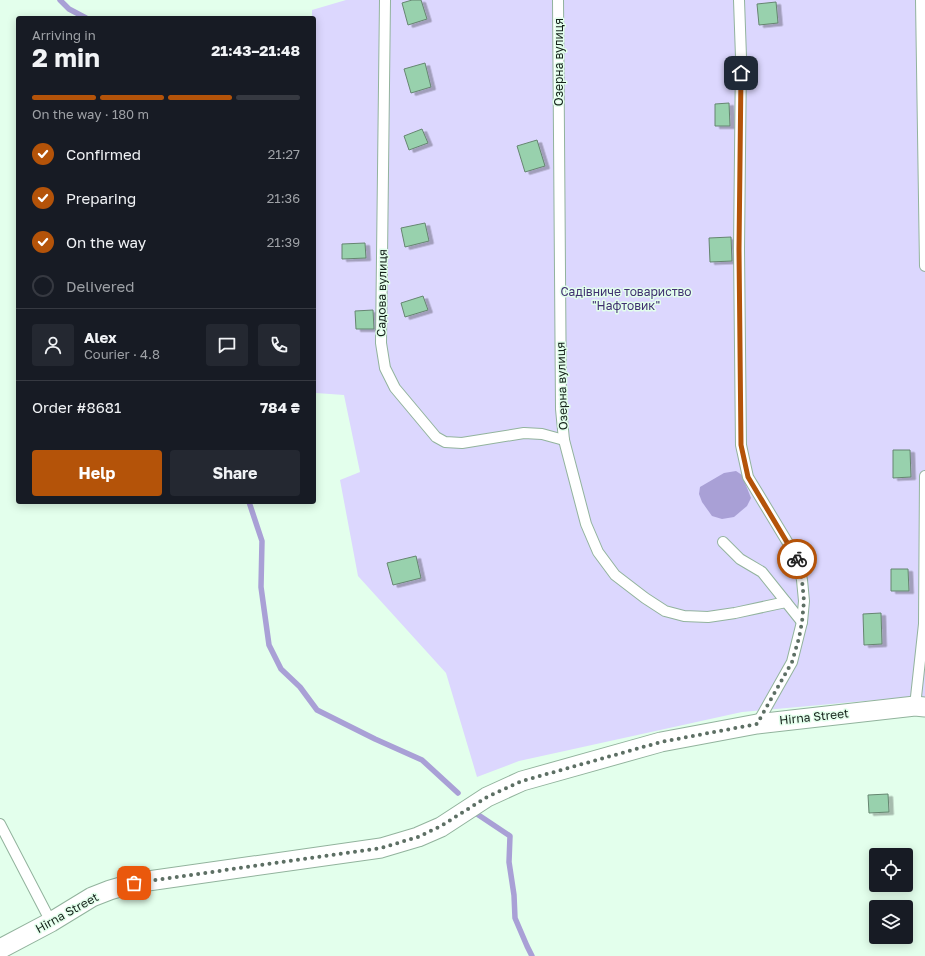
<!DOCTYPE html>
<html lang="en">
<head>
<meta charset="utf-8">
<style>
	:root { --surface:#171b24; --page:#242831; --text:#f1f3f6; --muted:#9ea1a6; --line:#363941; --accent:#b45309 }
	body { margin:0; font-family:"Golos Text",sans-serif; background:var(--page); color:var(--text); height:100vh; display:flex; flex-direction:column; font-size:15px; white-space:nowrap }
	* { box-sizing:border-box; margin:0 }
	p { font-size:13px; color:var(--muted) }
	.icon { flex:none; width:22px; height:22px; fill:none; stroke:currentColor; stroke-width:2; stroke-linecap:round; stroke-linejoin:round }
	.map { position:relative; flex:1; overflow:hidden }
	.details { position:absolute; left:16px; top:16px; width:300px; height:488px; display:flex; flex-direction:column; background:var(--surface); border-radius:4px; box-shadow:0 2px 10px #0003 }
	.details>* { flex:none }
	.controls { position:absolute; left:869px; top:848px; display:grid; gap:8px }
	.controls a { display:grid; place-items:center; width:44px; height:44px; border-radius:4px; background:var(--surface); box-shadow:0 2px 10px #0003; font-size:20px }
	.pin { position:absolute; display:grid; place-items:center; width:34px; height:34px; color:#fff; margin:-17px; border-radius:8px; box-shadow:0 2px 6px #0006 }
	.courier { position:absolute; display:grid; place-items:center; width:40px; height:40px; margin:-20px; border:3px solid #b45309; border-radius:50%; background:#fff; color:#222; box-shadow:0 1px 5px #0007 }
	.head em { font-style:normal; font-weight:700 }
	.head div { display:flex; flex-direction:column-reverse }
	.head { display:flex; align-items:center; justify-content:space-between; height:68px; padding:0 16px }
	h1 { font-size:26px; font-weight:700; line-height:30px }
	.bar { display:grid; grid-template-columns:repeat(4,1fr); gap:6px 4px; align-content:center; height:48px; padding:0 16px }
	.bar i { height:5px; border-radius:3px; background:var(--line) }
	.bar .on { background:var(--accent) }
	.bar p { grid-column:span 4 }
	.line { display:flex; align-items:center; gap:10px; padding:0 16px; border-top:1px solid var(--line) }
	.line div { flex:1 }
	.round { display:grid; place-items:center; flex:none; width:42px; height:42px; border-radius:4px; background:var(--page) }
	ol { padding:0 16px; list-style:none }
	li { display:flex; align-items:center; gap:12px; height:44px }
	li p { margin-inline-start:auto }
	li .icon { padding:4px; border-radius:50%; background:var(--accent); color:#fff; stroke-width:4 }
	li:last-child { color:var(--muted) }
	li i { width:22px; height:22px; border:2px solid var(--line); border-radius:50% }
	.cta { display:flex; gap:8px; margin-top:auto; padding:8px 16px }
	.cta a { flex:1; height:46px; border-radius:4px; background:var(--accent); color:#fff; font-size:16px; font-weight:700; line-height:46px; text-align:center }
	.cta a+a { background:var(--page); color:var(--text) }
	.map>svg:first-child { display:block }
</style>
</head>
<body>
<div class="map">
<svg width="925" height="956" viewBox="0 0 925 956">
	<defs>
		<filter id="shadow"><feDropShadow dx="4.5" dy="2.5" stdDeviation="0" flood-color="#0004"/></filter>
	</defs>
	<rect width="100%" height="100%" fill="#e3ffec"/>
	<polygon fill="#dcd7fe" points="346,0 925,0 925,699 898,698 742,712 519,761 477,777 446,673 358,576 340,480 360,472 344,395 316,393 314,18 312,18 312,10"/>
	<polygon fill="#a9a0d6" points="736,471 742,475 751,498 747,506 734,517 722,519 712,516 702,502 699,494 700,487 724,473"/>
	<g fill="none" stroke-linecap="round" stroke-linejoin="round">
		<g stroke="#a9a0d6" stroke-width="5.5">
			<polyline points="60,0 69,9 86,18"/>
			<polyline points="249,502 262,541 261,587 269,645 281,669 300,687 317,710 375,739 422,760 458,793"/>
			<polyline points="474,812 510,836 509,862 514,895 515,918 527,946 532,956"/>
		</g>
	</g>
	<g fill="#98d1ad" stroke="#658570" filter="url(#shadow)">
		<polygon points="412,0 421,0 427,19 408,25 402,3"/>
		<polygon points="776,2 778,23 759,25 757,4"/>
		<polygon points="425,63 431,87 411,93 404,69"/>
		<polygon points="729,103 730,126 715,126 715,104"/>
		<polygon points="422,129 428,143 409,150 404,136"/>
		<polygon points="537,140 545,166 525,172 517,146"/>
		<polygon points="425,223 429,241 405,247 401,228"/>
		<polygon points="731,237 732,261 710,262 709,238"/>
		<polygon points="365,243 366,258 342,259 342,244"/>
		<polygon points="423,296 428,310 405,317 401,303"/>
		<polygon points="373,310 374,329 356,329 355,311"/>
		<polygon points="893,450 910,450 911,477 893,478"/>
		<polygon points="416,556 421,578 393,585 387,563"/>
		<polygon points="891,569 908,569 909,591 891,591"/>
		<polygon points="881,613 882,644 864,645 863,614"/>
		<polygon points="888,794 889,812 869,813 868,795"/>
	</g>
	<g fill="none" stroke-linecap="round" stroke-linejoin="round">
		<g stroke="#92b39d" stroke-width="12">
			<g id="service">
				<polyline points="385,0 381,343 385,368 395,388 436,437 445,442 462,443 524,433 542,434 564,440"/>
				<polyline points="558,0 561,409 564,440 586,524 598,552 615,575 645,598 665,611 684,616 708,617 735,613 786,602 802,622"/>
				<polyline points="739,0 741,57 739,249 741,445 748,477 797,558 802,580 804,601 802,622 792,662 757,724"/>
				<polyline points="921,0 925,266"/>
				<polyline points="723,542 740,559 762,572 786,602"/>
				<polyline points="915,706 924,624 925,476"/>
				<polyline points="0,824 51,922"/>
			</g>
		</g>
		<g stroke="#92b39d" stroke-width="21">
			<polyline id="minor" points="0,949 51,922 92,897 110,890 134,883 381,848 418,837 441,827 487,797 522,781 661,742 757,724 915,706 925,707"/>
		</g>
		<use href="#service" stroke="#fff" stroke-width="10"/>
		<use href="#minor" stroke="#fff" stroke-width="19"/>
	</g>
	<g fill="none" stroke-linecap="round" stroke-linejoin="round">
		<polyline stroke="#5d6f64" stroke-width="4" stroke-dasharray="0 7.2" points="134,883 381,848 418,837 441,826 487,797 522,781 661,742 757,724 792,662 799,638 802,622 804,601 802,580 797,559"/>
		<polyline stroke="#b45309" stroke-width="5" points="741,73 739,249 741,445 748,477 797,559"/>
	</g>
	<g text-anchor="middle" stroke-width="3" stroke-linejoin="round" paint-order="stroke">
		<g font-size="12" fill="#15221a" stroke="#e3ffec">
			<text transform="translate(559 62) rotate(-90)" y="4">Озерна вулиця</text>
			<text transform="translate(382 293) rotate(-89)" y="4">Садова вулиця</text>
			<text transform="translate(562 386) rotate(-92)" y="4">Озерна вулиця</text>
			<text transform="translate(814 717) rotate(-6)" y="4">Hirna Street</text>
			<text transform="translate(67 913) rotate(-29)" y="4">Hirna Street</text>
		</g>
		<g font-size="12" fill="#403071" stroke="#e3ffec">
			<text x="626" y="296">Садівниче товариство<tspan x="626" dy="14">"Нафтовик"</tspan></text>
		</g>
	</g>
</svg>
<div class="controls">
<a><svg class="icon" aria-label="locate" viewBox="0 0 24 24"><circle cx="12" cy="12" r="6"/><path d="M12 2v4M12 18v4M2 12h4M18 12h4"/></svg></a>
<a><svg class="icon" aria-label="layers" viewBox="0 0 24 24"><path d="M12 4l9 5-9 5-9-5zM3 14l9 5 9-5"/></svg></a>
</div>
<div class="pin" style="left:134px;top:883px;background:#ea580c"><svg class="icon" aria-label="bag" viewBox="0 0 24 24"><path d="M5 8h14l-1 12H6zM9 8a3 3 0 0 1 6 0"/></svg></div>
<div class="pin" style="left:741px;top:73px;background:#1f2937"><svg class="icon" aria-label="home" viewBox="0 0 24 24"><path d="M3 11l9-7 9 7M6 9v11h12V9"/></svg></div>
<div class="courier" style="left:797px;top:559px"><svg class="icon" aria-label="bike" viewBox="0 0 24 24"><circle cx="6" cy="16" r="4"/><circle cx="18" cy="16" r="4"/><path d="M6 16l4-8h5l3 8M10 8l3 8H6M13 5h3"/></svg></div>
<section class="details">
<div class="head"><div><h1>2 min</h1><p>Arriving in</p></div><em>21:43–21:48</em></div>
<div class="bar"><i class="on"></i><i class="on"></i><i class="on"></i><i></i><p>On the way · 180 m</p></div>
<ol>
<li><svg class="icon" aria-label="check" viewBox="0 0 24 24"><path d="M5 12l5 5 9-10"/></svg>Confirmed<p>21:27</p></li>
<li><svg class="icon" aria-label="check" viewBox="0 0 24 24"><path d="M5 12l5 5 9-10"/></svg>Preparing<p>21:36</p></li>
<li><svg class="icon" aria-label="check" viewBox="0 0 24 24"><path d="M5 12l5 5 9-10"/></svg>On the way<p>21:39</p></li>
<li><i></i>Delivered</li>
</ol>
<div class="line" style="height:72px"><a class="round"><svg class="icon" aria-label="person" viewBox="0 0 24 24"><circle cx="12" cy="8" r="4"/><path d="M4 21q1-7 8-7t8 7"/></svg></a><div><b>Alex</b><p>Courier · 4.8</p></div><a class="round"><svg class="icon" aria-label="chat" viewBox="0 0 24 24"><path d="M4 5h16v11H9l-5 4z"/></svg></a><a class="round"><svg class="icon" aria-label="phone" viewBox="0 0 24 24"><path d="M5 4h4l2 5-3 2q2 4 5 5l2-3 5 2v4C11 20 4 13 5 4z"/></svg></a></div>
<div class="line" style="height:52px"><div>Order #8681</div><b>784 ₴</b></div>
<div class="cta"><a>Help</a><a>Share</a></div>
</section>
</div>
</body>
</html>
